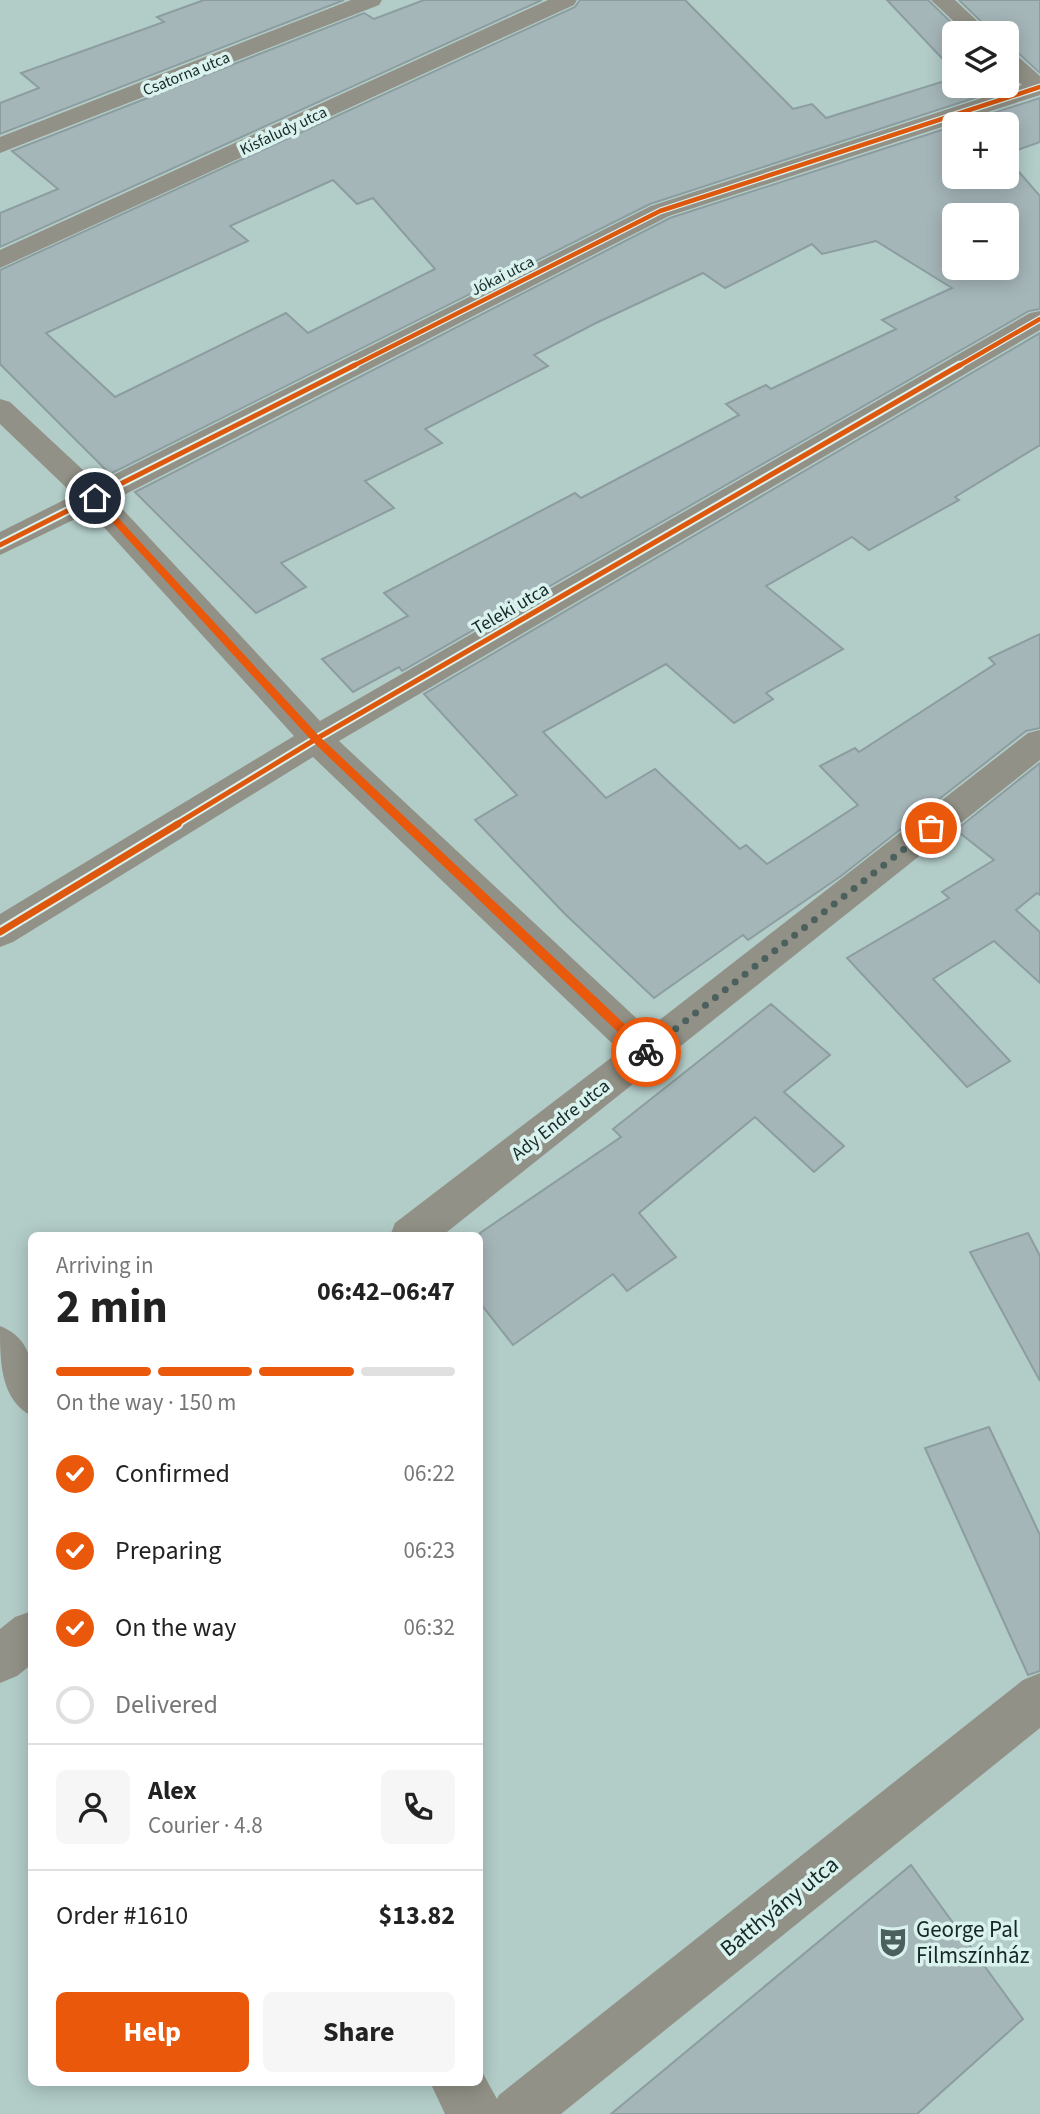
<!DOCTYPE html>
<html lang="en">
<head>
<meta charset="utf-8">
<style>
	:root { --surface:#fff; --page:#f6f6f6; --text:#222; --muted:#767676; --line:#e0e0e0; --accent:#ea580c }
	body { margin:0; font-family:"Source Sans 3",sans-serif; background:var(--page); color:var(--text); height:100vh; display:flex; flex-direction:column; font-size:26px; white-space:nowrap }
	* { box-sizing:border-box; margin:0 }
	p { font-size:23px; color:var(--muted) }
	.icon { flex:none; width:38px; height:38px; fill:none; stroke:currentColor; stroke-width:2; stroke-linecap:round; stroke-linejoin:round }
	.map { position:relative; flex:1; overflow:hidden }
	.details { position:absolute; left:28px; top:1232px; width:455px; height:854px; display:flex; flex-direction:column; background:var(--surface); border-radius:10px; box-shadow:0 4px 18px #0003 }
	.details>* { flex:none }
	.tools { position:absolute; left:942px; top:21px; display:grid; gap:14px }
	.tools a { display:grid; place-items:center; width:77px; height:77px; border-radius:10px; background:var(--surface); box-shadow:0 4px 18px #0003; font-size:35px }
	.pin { position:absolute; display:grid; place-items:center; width:60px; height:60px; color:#fff; margin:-30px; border:4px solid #fff; border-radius:50%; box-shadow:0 2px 7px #0007 }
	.courier { position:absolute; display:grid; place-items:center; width:70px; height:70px; margin:-35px; border:5px solid #ea580c; border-radius:50%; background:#fff; color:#222; box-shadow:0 2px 9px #0007 }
	.headline em { font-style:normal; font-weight:700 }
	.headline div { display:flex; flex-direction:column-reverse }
	.headline { display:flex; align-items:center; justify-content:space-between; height:119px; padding:0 28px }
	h1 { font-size:46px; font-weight:700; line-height:52px }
	.bar { display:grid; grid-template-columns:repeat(4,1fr); gap:10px 7px; align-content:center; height:84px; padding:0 28px }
	.bar i { height:9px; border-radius:5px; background:var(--line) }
	.bar .on { background:var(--accent) }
	.bar p { grid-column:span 4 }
	.line { display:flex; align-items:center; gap:18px; padding:0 28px; border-top:2px solid var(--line) }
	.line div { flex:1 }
	.round { display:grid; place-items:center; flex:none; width:74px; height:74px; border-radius:10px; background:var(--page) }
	ol { padding:0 28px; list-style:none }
	li { display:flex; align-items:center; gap:21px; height:77px }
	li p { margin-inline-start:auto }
	li .icon { padding:7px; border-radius:50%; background:var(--accent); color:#fff; stroke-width:4 }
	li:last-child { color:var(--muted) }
	li i { width:38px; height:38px; border:4px solid var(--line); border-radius:50% }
	.button { display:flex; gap:14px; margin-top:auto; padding:14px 28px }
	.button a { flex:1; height:80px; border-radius:10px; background:var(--accent); color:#fff; font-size:28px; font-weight:700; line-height:80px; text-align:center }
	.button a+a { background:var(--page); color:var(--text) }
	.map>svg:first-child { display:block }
</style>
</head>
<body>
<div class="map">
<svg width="1040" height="2114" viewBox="0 0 1040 2114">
	<rect width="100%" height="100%" fill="#b2ccc8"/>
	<g fill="#a5b6b9" stroke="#8c9da0" stroke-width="2" fill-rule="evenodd">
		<polygon points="204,0 344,0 0,134 0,103 39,88 21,73 164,22 157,17"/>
		<polygon points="424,0 542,0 0,247 0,213 58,189 12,151 364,13 374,19"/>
		<path d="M580,0H685L793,109L812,104L826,118L954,78V86H1006V75L1017,84L650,204L110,474L0,364V270L575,7ZM333,180L357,204L373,198L435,269L308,333L286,313L115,397L46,333L248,241L230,226Z"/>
		<polygon points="887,0 928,0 962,33 954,33 954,71"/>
		<polygon points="959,0 1040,0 1040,73 1016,51 1006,49 1006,33 993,33"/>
		<polygon points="1040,98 1040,142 1006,154 1006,124 959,124"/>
		<path d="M954,126V177H1006V157L1040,196V309L1029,311L402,671L399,667L353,692L322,659L408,616L384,593L575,493L581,498L739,415L726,404L766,385L771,389L896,329L882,320L952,288L876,241L822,254L812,244L725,288L703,273L596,323L534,355L548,366L425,429L442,443L365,481L394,508L281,563L306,587L256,613L135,492L670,218ZM954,215H1006V268H954Z"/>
		<polygon points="1040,333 1040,445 955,497 959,500 869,550 852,537 766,586 843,649 766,693 773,699 734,723 666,664 543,732 606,798 655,769 740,849 746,845 767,864 858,805 820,766 855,748 859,752 995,664 989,658 1040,634 1040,728 1026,731 841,876 748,940 743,935 654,998 566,915 475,820 517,795 424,694"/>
		<polygon points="1040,763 1040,895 1037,893 1016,910 1040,932 1040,983 994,941 933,979 1010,1061 967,1087 847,958 949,898 942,892 994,860 956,830"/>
		<polygon points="771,1004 830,1055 784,1092 844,1146 814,1172 755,1117 639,1213 676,1257 627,1291 613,1274 513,1345 480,1303 480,1233 621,1137 613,1129"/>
		<polygon points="1028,1233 1040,1256 1040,1381 970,1252"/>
		<polygon points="989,1427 1040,1535 1040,1671 1028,1675 925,1448"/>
		<polygon points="911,1865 1023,2019 917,2114 611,2114"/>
	</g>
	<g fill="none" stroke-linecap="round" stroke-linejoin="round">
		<g fill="#929187" fill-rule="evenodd">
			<polygon points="351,0 382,0 379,5 0,153 0,137"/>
			<polygon points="548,0 577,0 574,5 0,268 0,250"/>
			<polygon points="931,0 955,0 990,33 966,33"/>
			<polygon points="1006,51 1014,53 1040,76 1040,95 669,216 114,500 320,721 1030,313 1040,311 1040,330 339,741 648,1029 1028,733 1040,730 1040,760 442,1236 390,1236 395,1223 620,1051 313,757 13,942 0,947 0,914 294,736 90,512 0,555 0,532 74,495 0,424 0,399 10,402 97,483 651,206 1022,85 1006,71"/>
			<path d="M0,1326C40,1342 32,1380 32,1416C0,1400 0,1361 0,1326Z"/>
			<polygon points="32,1611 32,1664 17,1676 0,1683 0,1629 15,1617"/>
			<polygon points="1040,1673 1040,1728 561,2114 445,2114 430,2082 480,2082 480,2068 497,2099 499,2095 1023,1680"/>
		</g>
		<g stroke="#daf2ee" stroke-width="7">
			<g id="cycleway-far2">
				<polyline points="351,367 660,211 1040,87"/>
				<polyline points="957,367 1040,319"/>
			</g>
		</g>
		<g stroke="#daf2ee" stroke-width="9">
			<g id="cycleway-far1">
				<polyline points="0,545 355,365"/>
				<polyline points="175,825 316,739 960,365"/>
			</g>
		</g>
		<g stroke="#daf2ee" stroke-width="11">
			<polyline id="cycleway" points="0,932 178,824"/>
		</g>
		<use href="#cycleway-far2" stroke="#dd570d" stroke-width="4.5"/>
		<use href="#cycleway-far1" stroke="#dd570d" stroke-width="5"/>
		<use href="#cycleway" stroke="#dd570d" stroke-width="7"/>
	</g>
	<polygon fill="#ea580c" points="92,496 98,496 319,736 650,1048 650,1055 642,1055 312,741 92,500"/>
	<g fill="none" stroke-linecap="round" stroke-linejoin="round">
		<polyline stroke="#4c615e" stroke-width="7" stroke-dasharray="0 12.6" points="646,1052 931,828"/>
	</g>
	<defs>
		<g id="theatre-bare" transform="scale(2.415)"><path d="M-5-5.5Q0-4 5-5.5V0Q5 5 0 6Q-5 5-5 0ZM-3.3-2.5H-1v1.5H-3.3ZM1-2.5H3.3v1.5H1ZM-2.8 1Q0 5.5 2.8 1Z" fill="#4c615e" stroke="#daf2ee" stroke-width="2.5" paint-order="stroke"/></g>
	</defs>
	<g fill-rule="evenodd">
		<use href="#theatre-bare" x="893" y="1942"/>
	</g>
	<g text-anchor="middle" stroke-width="7" stroke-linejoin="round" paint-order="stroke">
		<g font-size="16" fill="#152825" stroke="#daf2ee">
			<text transform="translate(186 73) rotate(-22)" y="6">Csatorna utca</text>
			<text transform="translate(283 130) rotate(-25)" y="6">Kisfaludy utca</text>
			<text transform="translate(502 275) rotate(-27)" y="6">Jókai utca</text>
		</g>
		<g font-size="19" fill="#152825" stroke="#daf2ee">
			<text transform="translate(510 608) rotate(-30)" y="7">Teleki utca</text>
			<text transform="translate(560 1119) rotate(-38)" y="7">Ady Endre utca</text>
		</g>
		<g font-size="23" fill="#152825" stroke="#daf2ee">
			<text transform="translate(779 1906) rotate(-39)" y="8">Batthyány utca</text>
		</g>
		<g font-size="23" fill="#152825" stroke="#daf2ee" text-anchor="start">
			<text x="916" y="1937">George Pal<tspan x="916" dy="26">Filmszínház</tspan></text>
		</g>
	</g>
</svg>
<div class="tools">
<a><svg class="icon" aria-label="layers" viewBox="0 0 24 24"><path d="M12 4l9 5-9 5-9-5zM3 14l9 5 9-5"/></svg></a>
<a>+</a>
<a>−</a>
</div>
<div class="pin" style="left:931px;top:828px;background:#ea580c"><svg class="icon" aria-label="bag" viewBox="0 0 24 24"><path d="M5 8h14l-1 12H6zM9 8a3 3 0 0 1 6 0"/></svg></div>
<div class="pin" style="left:95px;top:498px;background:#1f2937"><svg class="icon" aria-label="home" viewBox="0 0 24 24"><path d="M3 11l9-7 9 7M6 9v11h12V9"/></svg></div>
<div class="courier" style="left:646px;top:1052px"><svg class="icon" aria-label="bike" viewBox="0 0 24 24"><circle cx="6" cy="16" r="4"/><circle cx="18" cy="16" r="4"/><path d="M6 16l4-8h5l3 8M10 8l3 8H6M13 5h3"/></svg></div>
<section class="details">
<div class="headline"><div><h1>2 min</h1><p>Arriving in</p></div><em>06:42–06:47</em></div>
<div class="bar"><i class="on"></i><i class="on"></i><i class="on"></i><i></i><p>On the way · 150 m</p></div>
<ol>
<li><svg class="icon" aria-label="check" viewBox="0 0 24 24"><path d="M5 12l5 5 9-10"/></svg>Confirmed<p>06:22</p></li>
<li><svg class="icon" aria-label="check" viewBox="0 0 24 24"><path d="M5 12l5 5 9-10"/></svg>Preparing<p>06:23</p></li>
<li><svg class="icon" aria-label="check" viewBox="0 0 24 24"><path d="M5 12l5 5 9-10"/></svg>On the way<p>06:32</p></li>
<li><i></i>Delivered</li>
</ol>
<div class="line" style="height:126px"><a class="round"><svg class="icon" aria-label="person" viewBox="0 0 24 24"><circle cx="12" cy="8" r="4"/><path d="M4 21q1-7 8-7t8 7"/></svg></a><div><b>Alex</b><p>Courier · 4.8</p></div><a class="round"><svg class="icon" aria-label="phone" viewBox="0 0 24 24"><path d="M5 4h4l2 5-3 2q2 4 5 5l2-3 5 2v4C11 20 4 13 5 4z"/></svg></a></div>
<div class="line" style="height:91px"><div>Order #1610</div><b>$13.82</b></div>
<div class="button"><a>Help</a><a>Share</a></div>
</section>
</div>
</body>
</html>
